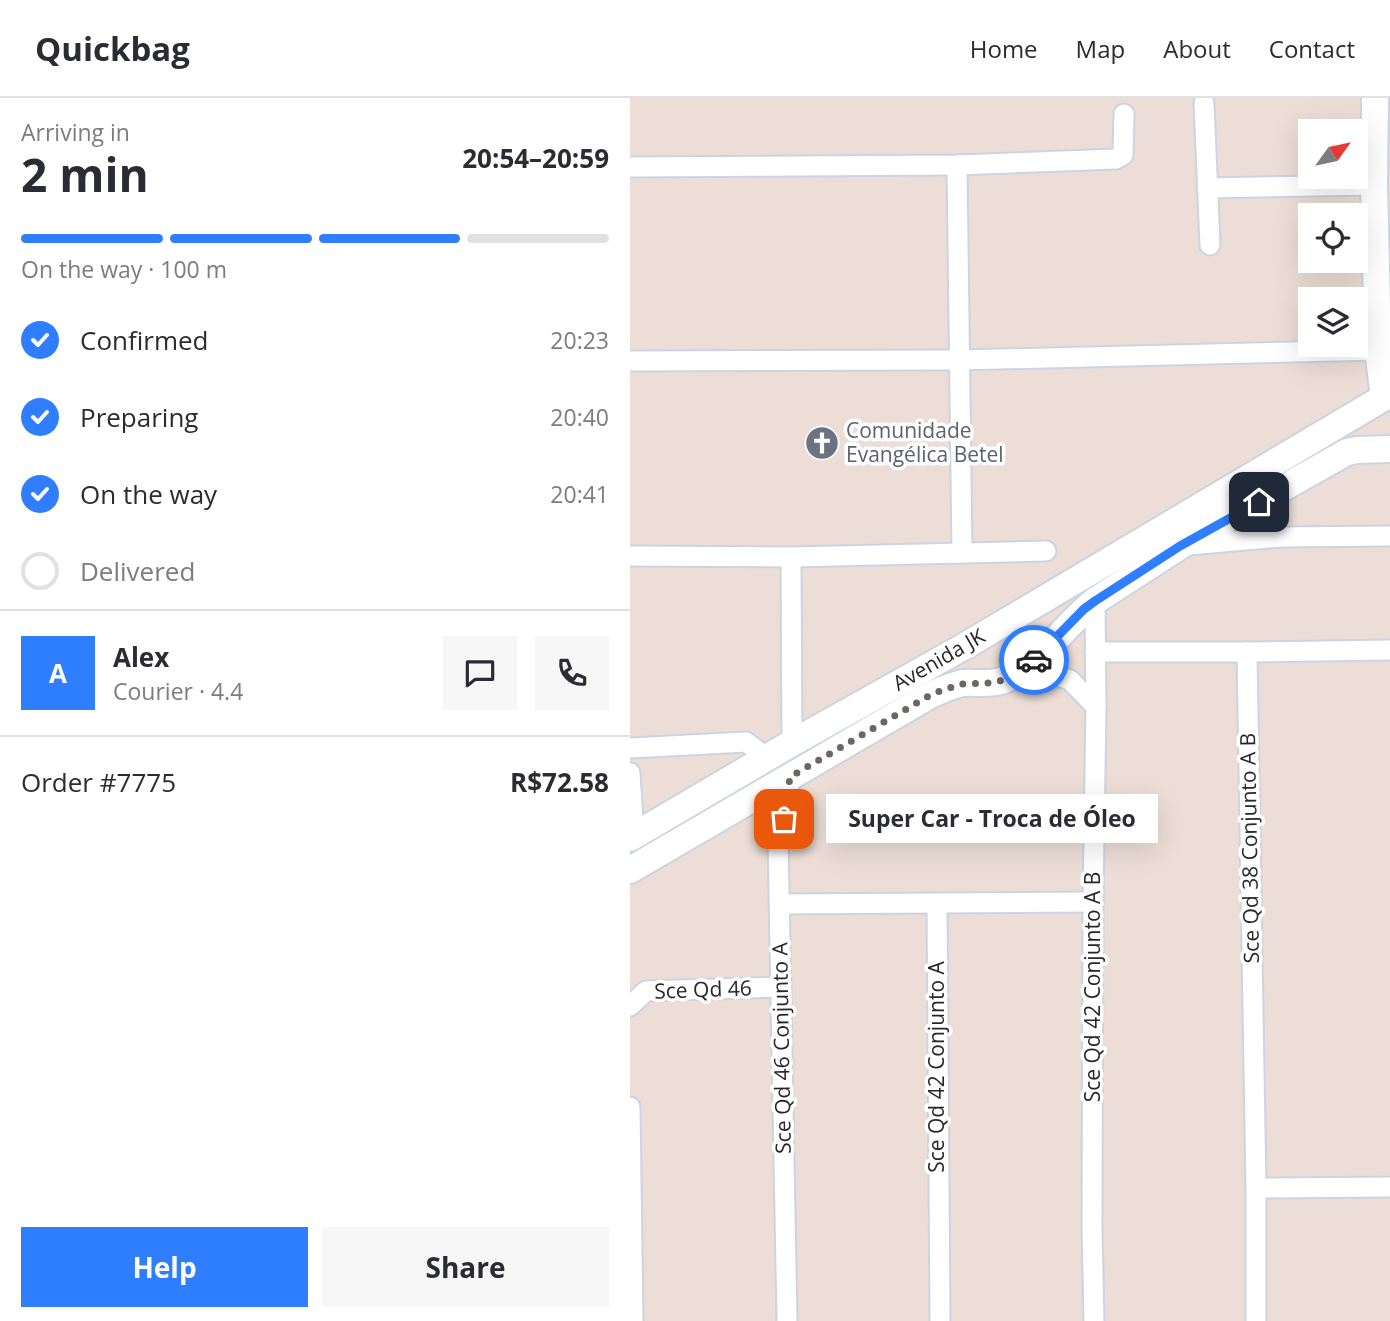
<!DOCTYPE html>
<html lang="en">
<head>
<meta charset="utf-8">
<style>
	:root { --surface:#fff; --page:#f7f7f7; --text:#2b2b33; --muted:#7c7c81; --line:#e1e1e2; --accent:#2f7eff }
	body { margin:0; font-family:"Open Sans",sans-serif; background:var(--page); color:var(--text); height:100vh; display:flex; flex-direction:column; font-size:26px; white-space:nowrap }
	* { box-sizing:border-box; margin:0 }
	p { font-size:23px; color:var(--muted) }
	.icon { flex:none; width:38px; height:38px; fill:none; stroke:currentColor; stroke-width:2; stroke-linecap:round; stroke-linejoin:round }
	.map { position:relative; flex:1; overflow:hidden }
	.details { display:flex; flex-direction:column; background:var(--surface); width:630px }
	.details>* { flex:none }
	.needle { width:46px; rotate:57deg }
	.tools { position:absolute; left:668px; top:21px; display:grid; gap:14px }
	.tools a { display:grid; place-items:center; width:70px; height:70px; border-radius:0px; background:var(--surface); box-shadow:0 7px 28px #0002; font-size:35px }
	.pin { position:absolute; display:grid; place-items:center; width:60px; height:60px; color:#fff; margin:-30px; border-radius:14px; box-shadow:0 4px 10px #0006 }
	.courier { position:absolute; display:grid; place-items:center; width:70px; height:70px; margin:-35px; border:5px solid #2f7eff; border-radius:50%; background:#fff; color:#222; box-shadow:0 2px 9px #0007 }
	.bubble { position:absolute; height:49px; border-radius:0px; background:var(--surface); box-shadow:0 7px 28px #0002; font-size:23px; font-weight:700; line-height:49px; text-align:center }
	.head em { font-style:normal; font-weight:700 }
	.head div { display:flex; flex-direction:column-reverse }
	.head { display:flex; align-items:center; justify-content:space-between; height:119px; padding:0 21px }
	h1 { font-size:46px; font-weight:700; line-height:52px }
	.bar { display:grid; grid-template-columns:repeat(4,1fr); gap:10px 7px; align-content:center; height:84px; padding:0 21px }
	.bar i { height:9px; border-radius:5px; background:var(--line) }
	.bar .active { background:var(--accent) }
	.bar p { grid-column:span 4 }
	.line { display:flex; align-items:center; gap:18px; padding:0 21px; border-top:2px solid var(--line) }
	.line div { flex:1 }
	.round { display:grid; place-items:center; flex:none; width:74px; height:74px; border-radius:0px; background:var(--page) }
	ol { padding:0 21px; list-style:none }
	li { display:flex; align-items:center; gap:21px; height:77px }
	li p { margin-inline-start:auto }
	li .icon { padding:7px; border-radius:50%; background:var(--accent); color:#fff; stroke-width:4 }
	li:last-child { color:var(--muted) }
	li i { width:38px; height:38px; border:4px solid var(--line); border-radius:50% }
	.cta { display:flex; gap:14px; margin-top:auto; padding:14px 21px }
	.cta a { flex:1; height:80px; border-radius:0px; background:var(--accent); color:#fff; font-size:28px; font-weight:700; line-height:80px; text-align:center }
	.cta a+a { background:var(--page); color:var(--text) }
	header { display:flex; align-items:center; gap:42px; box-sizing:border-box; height:98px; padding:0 35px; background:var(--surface); border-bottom:2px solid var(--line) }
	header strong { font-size:33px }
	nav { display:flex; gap:38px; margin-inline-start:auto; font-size:24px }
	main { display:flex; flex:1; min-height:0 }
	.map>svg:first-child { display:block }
</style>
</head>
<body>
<header>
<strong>Quickbag</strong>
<nav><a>Home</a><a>Map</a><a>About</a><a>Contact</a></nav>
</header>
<main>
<section class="details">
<div class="head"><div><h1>2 min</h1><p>Arriving in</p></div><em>20:54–20:59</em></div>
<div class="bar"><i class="active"></i><i class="active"></i><i class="active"></i><i></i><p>On the way · 100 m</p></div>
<ol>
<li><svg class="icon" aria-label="check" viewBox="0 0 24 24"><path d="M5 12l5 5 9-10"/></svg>Confirmed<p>20:23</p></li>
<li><svg class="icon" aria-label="check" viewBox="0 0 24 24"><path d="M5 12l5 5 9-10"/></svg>Preparing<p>20:40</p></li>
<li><svg class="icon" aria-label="check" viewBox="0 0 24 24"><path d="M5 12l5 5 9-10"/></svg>On the way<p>20:41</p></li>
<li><i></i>Delivered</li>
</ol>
<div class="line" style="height:126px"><b class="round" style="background:var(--accent);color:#fff">A</b><div><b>Alex</b><p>Courier · 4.4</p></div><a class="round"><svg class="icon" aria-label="chat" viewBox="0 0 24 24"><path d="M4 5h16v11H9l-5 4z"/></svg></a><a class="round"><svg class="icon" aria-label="phone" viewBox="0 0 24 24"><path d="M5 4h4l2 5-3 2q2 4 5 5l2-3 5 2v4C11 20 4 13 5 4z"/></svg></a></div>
<div class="line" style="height:91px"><div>Order #7775</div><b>R$72.58</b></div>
<div class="cta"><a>Help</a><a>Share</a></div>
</section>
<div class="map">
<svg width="760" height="1223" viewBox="0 0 760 1223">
	<rect width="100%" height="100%" fill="#ecded6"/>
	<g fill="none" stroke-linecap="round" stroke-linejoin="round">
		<g stroke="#cbd4e2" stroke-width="23">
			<g id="street">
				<polyline points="574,5 580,147"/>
				<polyline points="327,67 332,455"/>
				<polyline points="0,69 327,67 486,61 493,57 494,16"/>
				<polyline points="577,90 744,87"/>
				<polyline points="0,263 329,262 748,252"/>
				<path d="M629,404C628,424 634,428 651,439"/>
				<polyline points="558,447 651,439 760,438"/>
				<polyline points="0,458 161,459 162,645"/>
				<polyline points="161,459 416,453"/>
				<polyline points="465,554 617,554"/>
				<polyline points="398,568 440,582 466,609"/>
				<polyline points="0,650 116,644 137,660"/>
				<polyline points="0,675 4,738"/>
				<path d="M121,701C139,712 145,718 148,740L157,1223"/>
				<polyline points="152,741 160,679"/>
				<polyline points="150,806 463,804"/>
				<polyline points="307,806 310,1223"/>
				<polyline points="0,908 16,893 151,889"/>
				<polyline points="0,1009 3,1223"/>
				<polyline points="626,1090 760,1089"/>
				<polyline points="464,1223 462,1128 463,804 466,609 465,503"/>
				<polyline points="626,1223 626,1090 617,554 760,552"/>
			</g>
		</g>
		<g stroke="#cbd4e2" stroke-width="30">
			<g id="secondary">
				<polyline points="745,0 744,87 748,252 754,299"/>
				<polyline points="0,740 162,645 335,548 760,296"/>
				<path d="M0,772L302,596C312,592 322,587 333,585C345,584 359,587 371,583C410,568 433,528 465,503L550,448L717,354L727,352L760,351"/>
			</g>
		</g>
		<use href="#street" stroke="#fff" stroke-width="19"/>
		<use href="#secondary" stroke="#fff" stroke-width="26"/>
	</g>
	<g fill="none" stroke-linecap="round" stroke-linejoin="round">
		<polyline stroke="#6c6764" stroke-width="7" stroke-dasharray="0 12.6" points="154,721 160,679 302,596 331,586 361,585 370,583 398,568 404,562"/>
		<polyline stroke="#2f7eff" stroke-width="9" points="404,562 454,511 465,503 550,448 629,404"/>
	</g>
	<defs>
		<g id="church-disc" transform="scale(1.75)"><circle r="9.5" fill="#6b7280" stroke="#fff"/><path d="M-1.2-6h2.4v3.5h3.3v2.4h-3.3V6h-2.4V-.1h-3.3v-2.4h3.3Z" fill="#fff"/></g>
	</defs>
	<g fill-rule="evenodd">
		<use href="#church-disc" x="192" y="345"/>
	</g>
	<g text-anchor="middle" stroke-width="7" stroke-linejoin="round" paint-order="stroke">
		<g font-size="21" fill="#5b616d" stroke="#fff" text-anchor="start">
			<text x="216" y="340">Comunidade<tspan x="216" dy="24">Evangélica Betel</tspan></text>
		</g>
		<g font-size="21" fill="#272727" stroke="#fff">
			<text transform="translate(309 562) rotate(-30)" y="7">Avenida JK</text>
			<text transform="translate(620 750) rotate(-91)" y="7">Sce Qd 38 Conjunto A B</text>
			<text transform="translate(463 889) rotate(-90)" y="7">Sce Qd 42 Conjunto A B</text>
			<text transform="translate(73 892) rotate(-2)" y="7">Sce Qd 46</text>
			<text transform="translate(152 950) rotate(-91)" y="7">Sce Qd 46 Conjunto A</text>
			<text transform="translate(307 969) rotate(-90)" y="7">Sce Qd 42 Conjunto A</text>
		</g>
	</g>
</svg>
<div class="tools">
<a><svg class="needle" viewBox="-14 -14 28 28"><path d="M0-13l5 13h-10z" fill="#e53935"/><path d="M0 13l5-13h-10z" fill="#7c7c81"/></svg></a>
<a><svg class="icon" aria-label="locate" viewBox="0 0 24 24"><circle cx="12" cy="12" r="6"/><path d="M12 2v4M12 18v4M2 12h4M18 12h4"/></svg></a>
<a><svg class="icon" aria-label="layers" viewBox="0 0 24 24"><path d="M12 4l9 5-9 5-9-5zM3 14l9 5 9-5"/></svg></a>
</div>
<div class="pin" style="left:154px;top:721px;background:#ea580c"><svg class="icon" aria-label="bag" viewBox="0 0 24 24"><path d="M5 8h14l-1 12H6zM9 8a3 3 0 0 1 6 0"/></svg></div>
<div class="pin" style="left:629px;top:404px;background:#1f2937"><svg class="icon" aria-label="home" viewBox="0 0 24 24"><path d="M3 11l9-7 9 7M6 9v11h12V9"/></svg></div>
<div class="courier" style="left:404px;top:562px"><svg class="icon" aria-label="car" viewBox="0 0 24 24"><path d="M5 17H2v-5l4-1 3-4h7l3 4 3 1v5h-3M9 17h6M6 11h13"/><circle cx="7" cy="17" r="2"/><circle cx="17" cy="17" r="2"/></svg></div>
<div class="bubble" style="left:196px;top:696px;width:332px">Super Car - Troca de Óleo</div>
</div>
</main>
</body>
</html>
